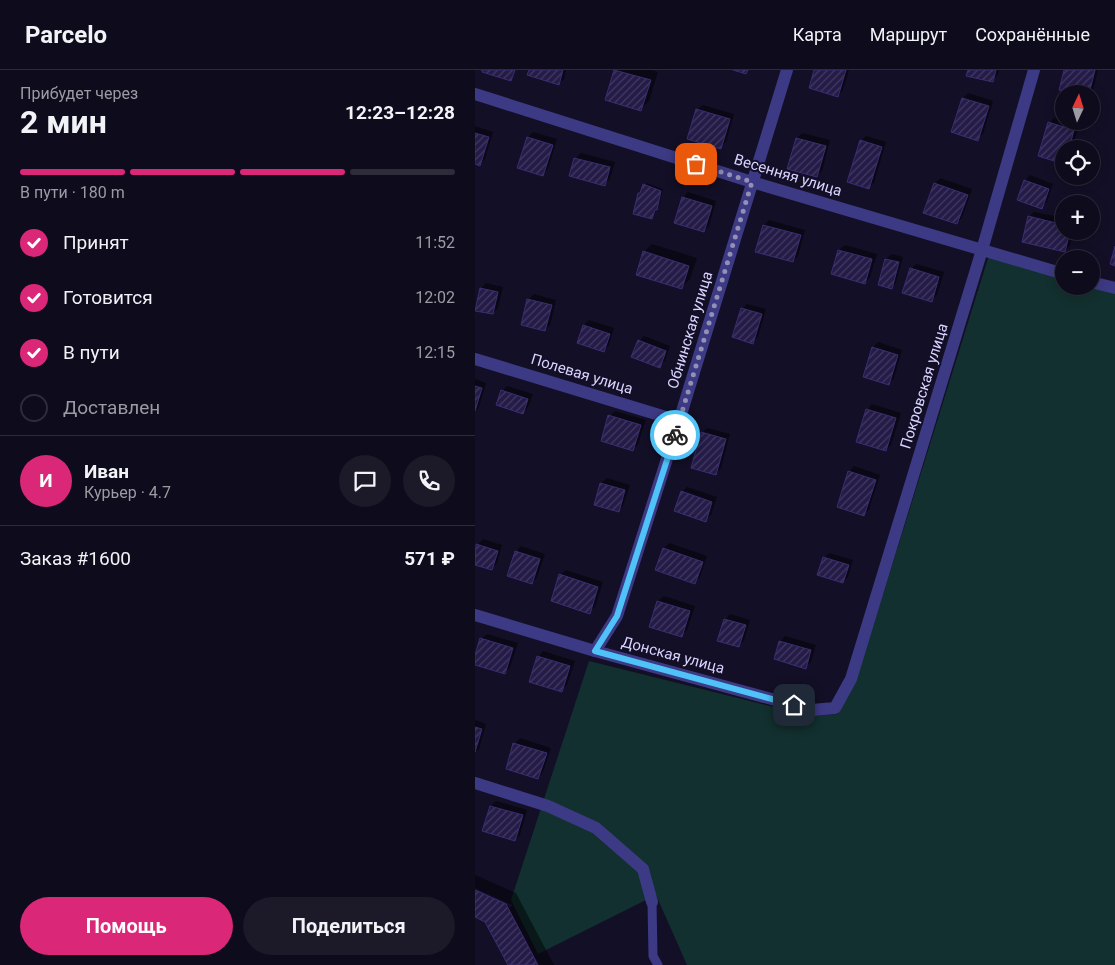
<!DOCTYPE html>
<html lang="ru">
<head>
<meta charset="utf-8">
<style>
	:root { --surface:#0e0b1c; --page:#1c1929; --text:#f1f3f6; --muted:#9b9ba3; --line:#2e2b3b; --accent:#db2777 }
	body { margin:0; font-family:Roboto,sans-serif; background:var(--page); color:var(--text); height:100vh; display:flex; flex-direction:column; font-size:19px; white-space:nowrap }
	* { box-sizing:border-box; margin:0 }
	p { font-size:16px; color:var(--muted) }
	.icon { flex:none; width:28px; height:28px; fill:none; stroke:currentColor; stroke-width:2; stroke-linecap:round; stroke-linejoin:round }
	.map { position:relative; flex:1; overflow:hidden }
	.details { display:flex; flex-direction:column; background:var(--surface); width:475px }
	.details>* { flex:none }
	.needle { width:32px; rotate:4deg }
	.buttons { position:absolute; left:580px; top:15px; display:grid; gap:10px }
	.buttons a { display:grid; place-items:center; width:45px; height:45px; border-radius:50%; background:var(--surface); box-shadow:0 2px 12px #0003,0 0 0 1px var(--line); font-size:25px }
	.pin { position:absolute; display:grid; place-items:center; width:42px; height:42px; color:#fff; margin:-21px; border-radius:10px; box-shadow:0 2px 8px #0006 }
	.courier { position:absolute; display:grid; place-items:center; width:50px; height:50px; margin:-25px; border:4px solid #4fc3f7; border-radius:50%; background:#fff; color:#222; box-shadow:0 1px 6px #0007 }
	.overview em { font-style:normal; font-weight:700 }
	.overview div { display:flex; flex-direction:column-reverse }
	.overview { display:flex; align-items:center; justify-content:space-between; height:85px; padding:0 20px }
	h1 { font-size:32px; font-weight:700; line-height:38px }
	.bar { display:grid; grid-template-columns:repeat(4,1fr); gap:8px 5px; align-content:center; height:60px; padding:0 20px }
	.bar i { height:6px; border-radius:4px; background:var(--line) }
	.bar .selected { background:var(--accent) }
	.bar p { grid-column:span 4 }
	.line { display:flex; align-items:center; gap:12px; padding:0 20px; border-top:1px solid var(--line) }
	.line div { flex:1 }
	.round { display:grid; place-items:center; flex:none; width:52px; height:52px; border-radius:26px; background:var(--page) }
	ol { padding:0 20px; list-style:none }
	li { display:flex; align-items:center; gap:15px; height:55px }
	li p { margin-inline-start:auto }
	li .icon { padding:5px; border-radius:50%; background:var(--accent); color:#fff; stroke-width:4 }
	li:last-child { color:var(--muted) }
	li i { width:28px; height:28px; border:2px solid var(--line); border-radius:50% }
	.cta { display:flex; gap:10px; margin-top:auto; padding:10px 20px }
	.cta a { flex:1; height:58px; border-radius:30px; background:var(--accent); color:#fff; font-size:20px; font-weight:700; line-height:58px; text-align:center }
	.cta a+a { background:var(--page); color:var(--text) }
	header { display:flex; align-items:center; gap:30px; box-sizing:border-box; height:70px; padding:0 25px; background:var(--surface); border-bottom:1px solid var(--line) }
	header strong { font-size:24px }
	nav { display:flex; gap:28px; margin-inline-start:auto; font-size:18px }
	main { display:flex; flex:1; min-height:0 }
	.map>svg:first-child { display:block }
</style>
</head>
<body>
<header>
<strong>Parcelo</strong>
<nav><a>Карта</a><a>Маршрут</a><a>Сохранённые</a></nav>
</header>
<main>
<section class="details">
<div class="overview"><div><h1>2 мин</h1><p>Прибудет через</p></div><em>12:23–12:28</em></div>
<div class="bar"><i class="selected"></i><i class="selected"></i><i class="selected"></i><i></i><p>В пути · 180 m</p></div>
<ol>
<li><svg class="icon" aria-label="check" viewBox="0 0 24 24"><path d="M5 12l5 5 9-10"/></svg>Принят<p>11:52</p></li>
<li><svg class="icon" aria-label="check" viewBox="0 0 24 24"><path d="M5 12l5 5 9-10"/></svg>Готовится<p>12:02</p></li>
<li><svg class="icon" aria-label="check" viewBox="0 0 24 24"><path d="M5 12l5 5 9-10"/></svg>В пути<p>12:15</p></li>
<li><i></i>Доставлен</li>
</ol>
<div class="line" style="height:90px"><b class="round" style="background:var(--accent);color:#fff">И</b><div><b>Иван</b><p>Курьер · 4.7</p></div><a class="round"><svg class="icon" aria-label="chat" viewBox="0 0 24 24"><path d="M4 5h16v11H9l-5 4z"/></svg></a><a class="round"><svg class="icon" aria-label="phone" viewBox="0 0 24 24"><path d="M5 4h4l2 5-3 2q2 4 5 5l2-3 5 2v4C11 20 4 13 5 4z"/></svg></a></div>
<div class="line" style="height:65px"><div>Заказ #1600</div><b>571 ₽</b></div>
<div class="cta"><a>Помощь</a><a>Поделиться</a></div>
</section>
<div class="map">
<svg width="640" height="895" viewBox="0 0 640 895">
	<defs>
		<pattern id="building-hatch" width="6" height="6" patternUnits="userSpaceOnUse" patternTransform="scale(1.25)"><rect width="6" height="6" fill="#241b47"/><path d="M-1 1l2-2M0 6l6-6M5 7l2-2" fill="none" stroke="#433b63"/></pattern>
	</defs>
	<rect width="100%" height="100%" fill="#130f26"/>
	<polygon fill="#12302f" points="515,182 589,203 589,216 640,218 640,895 212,895 181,825 63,884 36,830 114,591 335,646 363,644 381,611"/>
	<g fill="#0007">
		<polygon points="55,0 91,0 89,9 83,14"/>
		<polygon points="140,0 176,0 183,2 174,31 166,39 131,29"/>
		<polygon points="340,0 374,0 368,20 363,26"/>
		<polygon points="494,0 524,0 523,5 517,11"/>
		<polygon points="590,0 623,0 618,20 615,24 605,24"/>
		<polygon points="493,23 518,31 508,64 502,69 488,28"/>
		<polygon points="228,35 259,44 251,72 246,77 222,40"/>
		<polygon points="579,48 604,55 597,79 589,79 574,53"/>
		<polygon points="0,56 18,62 10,89 5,94 0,93"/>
		<polygon points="58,62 82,69 73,99 67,105 44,97 53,67"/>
		<polygon points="327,63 355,70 347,101 342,106 314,98 322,68"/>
		<polygon points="391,66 411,72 399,113 393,118 386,71"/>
		<polygon points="106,83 140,92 135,109 130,114 96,105 101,88"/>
		<polygon points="555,105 578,114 572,132 566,137 550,111"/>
		<polygon points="465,108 497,119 487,148 482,153 460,114"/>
		<polygon points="171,113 188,119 184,136 177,148 164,123"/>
		<polygon points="213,122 241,131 234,156 229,161 208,128"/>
		<polygon points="559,142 589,148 589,161 598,161 595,175 590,181 554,147"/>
		<polygon points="294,150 330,160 323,186 318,191 289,155"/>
		<polygon points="177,174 222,188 215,209 207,217 169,182"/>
		<polygon points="370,175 402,184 395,207 390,213 358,203 364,180"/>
		<polygon points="417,184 428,187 421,212 416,218 405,215 411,189"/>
		<polygon points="441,194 469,202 462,225 456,230 436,199"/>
		<polygon points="11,213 28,217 23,238 18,243 6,218"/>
		<polygon points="59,224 81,230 75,255 70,260 54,229"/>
		<polygon points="272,234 291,239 283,267 278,272 267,239"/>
		<polygon points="114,250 139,258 134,275 129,280 109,255"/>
		<polygon points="169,266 195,276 190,291 184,296 164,271"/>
		<polygon points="403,272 427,280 419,308 414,314 398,277"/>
		<polygon points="0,309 11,313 4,337 0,341"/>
		<polygon points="32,316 58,324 53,337 48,342 27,321"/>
		<polygon points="397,334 426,343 416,375 411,380 392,340"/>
		<polygon points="140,341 171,350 163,374 158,380 135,346"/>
		<polygon points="232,358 255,364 246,398 241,404 227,363"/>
		<polygon points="379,396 405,405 394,439 389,444 374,402"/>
		<polygon points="132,408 155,415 148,436 143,441 126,413"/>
		<polygon points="212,417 242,427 236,445 230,450 207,422"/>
		<polygon points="8,469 27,475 22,493 16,499 0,493 0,482 3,474"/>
		<polygon points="194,473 232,486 225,507 220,512 189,478"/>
		<polygon points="46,476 70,484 62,507 57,513 41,482"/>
		<polygon points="354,483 378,490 373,507 368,512 349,488"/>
		<polygon points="91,500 128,512 120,537 114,542 85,505"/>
		<polygon points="189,526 220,536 212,560 207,565 176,556 183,531"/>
		<polygon points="255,544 275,550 269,570 264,576 250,550"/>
		<polygon points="12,564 43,573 35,597 30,603 0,593 6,569"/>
		<polygon points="310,566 341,575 336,592 331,597 305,572"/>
		<polygon points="68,581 100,591 92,615 87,620 63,587"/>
		<polygon points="0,650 11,654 4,679 0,682"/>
		<polygon points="45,668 76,678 68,702 63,708 40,674"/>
		<polygon points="21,731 52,740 45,765 40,770 9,760 16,736"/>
		<polygon points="0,805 41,823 79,895 34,895 11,851 0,845 0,821 36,837 37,835 0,818"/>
	</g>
	<g fill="url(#building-hatch)" stroke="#3b2d73">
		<polygon points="7,0 40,0 36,11 7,2"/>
		<polygon points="54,0 88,0 84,15 52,5"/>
		<polygon points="139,0 176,10 166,41 130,30"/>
		<polygon points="258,0 273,0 271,4"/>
		<polygon points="339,0 371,0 363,27 334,18"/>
		<polygon points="493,0 521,0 518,12 491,6"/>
		<polygon points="589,0 620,0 614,24 600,24 584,20"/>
		<polygon points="487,28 514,36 503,71 476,62"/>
		<polygon points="221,39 255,49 246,79 212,69"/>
		<polygon points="573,52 599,60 594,79 589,79 589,94 563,86"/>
		<polygon points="0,63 14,67 5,96 0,94"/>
		<polygon points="52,67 78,75 68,106 42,98"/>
		<polygon points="321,68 351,76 342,107 312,99"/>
		<polygon points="385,70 407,77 394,119 372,112"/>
		<polygon points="99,88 135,97 130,116 94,106"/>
		<polygon points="549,110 574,119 567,139 542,130"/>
		<polygon points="459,113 493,125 482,154 448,143"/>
		<polygon points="168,114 186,121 182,140 180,140 177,149 158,144 163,123 165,123"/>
		<polygon points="207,127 237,136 229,162 199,153"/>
		<polygon points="553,146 589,155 589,161 595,161 590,182 547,172"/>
		<polygon points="288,155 326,165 318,192 280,182"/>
		<polygon points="640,176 640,196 635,194"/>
		<polygon points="363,180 397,189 390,214 356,204"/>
		<polygon points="168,181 214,196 207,219 161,205"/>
		<polygon points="410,189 424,192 417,219 403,215"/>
		<polygon points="435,198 464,207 457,232 427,223"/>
		<polygon points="5,218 23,222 18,244 0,241"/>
		<polygon points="52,229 77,235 70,261 46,255"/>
		<polygon points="266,238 287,244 278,274 257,267"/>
		<polygon points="108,255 135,264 129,282 102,273"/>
		<polygon points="163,270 191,281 185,298 156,287"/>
		<polygon points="397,277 423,285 414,315 388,307"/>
		<polygon points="0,316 7,318 0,341"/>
		<polygon points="26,320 53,329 48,344 21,335"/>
		<polygon points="391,339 421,348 411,381 381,372"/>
		<polygon points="133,345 166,355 158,381 126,371"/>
		<polygon points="226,362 251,369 241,405 216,398"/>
		<polygon points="373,401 401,410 389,446 362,437"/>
		<polygon points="125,413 150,420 144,442 119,435"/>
		<polygon points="206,421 237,432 231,452 199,441"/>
		<polygon points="1,474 23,481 17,500 0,495"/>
		<polygon points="188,478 228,492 220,514 180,500"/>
		<polygon points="40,481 65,489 57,514 32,506"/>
		<polygon points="348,487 374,495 368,513 342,505"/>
		<polygon points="84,504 123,517 115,544 76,531"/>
		<polygon points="182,531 215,541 207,567 174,557"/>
		<polygon points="249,549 271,555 264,577 242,571"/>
		<polygon points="5,568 38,578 30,604 0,595 0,585"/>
		<polygon points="304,571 336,580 331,599 299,589"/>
		<polygon points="62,586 95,596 87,622 54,612"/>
		<polygon points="0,657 7,659 0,682"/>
		<polygon points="38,673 72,683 63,709 31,699"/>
		<polygon points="15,736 48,745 40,771 7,761"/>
		<polygon points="0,820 31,834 63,895 33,895 10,852 0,847"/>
	</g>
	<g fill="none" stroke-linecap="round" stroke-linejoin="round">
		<polyline stroke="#3d3a85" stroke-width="9" points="177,832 178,886 183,895"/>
		<g stroke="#3d3a85" stroke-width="12">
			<polyline points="0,24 277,112 589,204"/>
			<polyline points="616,212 640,218"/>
			<polyline points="0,289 204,351"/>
			<polyline points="0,545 120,581 337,640 360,638 376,609 507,180 559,0"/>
			<polyline points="120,581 142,546 204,351 312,0"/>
			<polyline points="0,713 73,736 121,758 168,799 177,832"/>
		</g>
	</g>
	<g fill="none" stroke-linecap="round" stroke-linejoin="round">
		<polyline stroke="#948fb3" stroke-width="5" stroke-dasharray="0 9" points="200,365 277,112 221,94"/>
		<polyline stroke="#4fc3f7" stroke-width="6" points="200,365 142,546 120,581 319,635"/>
	</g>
	<g text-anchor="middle" stroke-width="4" stroke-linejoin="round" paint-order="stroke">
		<g font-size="15" fill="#d9d4ff" stroke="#130f26">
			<text transform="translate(313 105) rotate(17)" y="5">Весенняя улица</text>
			<text transform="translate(215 260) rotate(-73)" y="5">Обнинская улица</text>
			<text transform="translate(107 304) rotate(17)" y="5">Полевая улица</text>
			<text transform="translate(449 316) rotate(-73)" y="5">Покровская улица</text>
			<text transform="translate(198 585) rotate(15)" y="5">Донская улица</text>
		</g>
	</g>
</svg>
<div class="buttons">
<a><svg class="needle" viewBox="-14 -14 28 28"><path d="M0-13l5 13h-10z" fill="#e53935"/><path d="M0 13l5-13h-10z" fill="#9b9ba3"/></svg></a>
<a><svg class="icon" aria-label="locate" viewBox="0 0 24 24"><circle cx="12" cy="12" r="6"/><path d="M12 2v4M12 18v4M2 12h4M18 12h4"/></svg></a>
<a>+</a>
<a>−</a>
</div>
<div class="pin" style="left:221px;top:94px;background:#ea580c"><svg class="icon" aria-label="bag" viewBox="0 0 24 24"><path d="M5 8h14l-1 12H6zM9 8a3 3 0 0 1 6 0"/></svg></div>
<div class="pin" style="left:319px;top:635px;background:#1f2937"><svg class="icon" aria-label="home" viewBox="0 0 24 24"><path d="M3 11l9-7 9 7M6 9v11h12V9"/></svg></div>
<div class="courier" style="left:200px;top:365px"><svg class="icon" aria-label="bike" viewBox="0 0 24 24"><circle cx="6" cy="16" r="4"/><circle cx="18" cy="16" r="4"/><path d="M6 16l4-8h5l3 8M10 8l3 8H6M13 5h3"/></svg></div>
</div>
</main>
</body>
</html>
